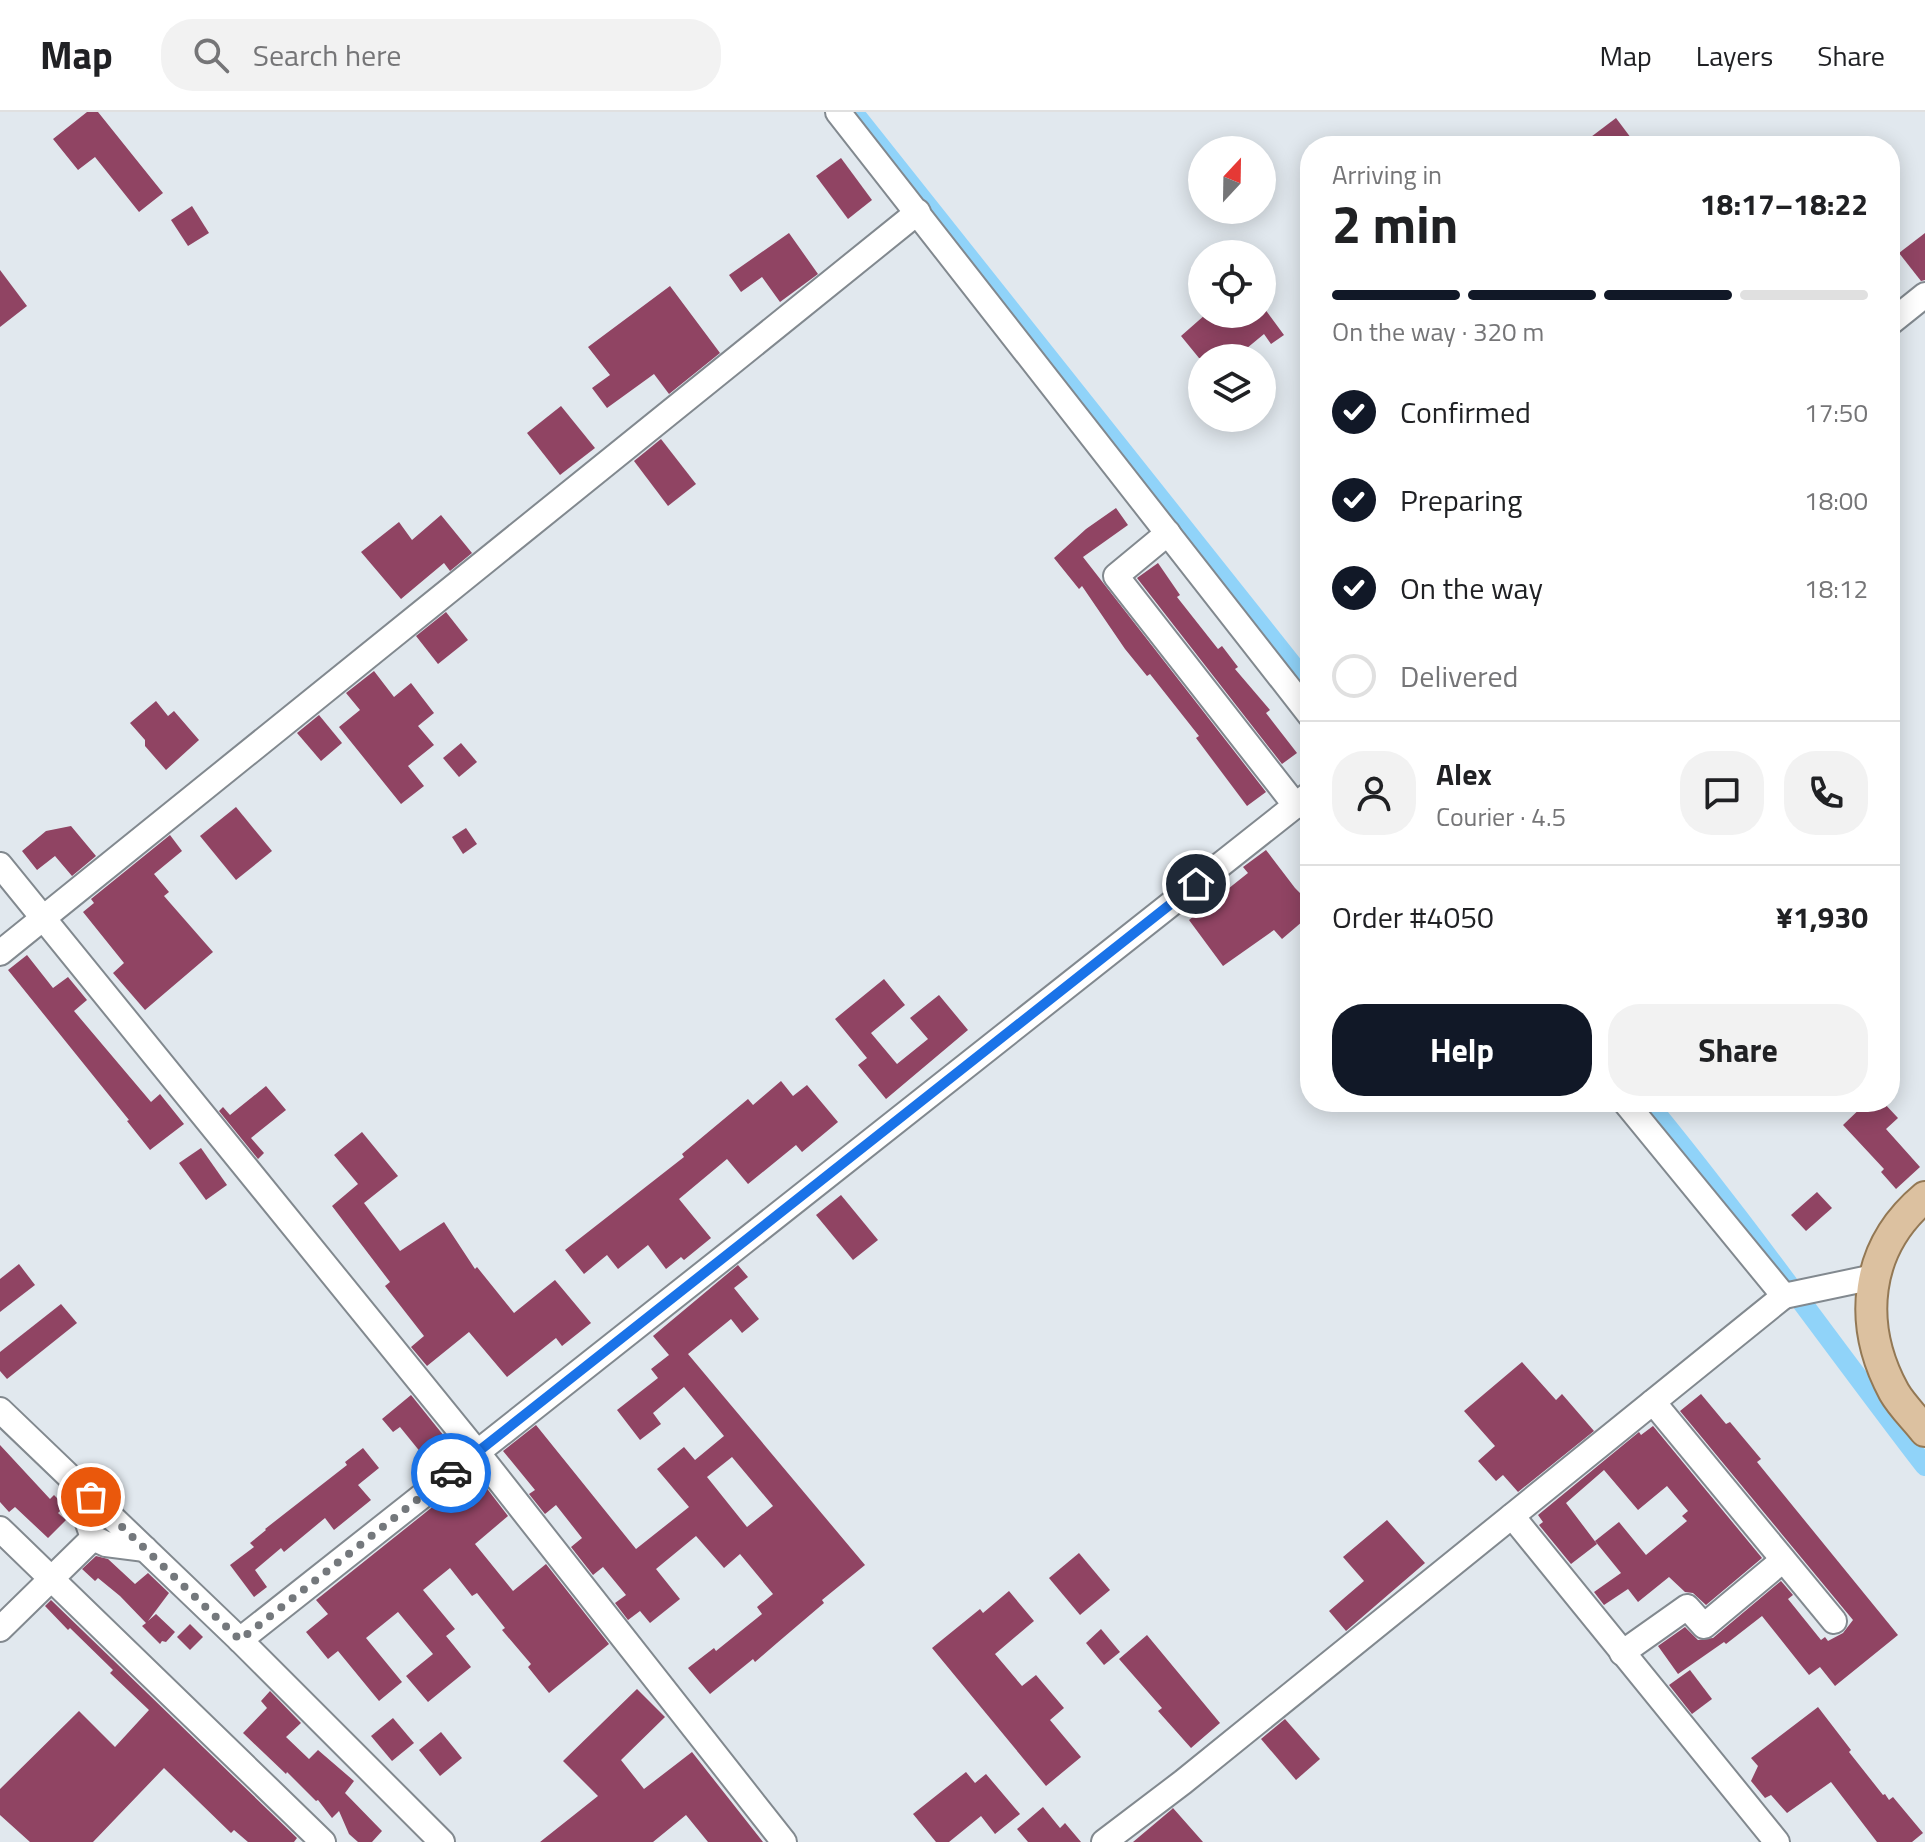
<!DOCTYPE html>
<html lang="en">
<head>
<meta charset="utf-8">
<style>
	:root { --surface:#fff; --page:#f2f2f2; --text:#202124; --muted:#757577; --line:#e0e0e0; --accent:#111827 }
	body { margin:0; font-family:"Titillium Web",sans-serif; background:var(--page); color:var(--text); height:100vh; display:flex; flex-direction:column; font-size:30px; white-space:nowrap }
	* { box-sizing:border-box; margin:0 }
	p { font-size:26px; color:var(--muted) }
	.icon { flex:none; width:44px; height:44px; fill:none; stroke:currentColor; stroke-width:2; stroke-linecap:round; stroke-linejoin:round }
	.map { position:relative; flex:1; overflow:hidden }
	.sheet { position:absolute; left:1300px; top:24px; width:600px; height:976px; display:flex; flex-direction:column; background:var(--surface); border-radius:32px; box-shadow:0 4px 20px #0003 }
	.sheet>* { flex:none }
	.needle { width:52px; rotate:22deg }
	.controls { position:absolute; left:1188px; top:24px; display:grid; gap:16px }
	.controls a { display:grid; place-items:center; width:88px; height:88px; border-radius:50%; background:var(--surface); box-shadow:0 4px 20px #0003; font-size:40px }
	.pin { position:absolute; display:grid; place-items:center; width:68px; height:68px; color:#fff; margin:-34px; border:4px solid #fff; border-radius:50%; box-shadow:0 2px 8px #0007 }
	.courier { position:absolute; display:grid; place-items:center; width:80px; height:80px; margin:-40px; border:6px solid #1a73e8; border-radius:50%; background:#fff; color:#222; box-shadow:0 2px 10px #0007 }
	.summary em { font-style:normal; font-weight:700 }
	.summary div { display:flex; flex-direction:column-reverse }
	.summary { display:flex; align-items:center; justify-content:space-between; height:136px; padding:0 32px }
	h1 { font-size:52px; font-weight:700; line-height:60px }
	.bar { display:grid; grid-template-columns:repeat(4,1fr); gap:12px 8px; align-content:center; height:96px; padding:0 32px }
	.bar i { height:10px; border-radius:6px; background:var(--line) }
	.bar .on { background:var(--accent) }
	.bar p { grid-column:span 4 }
	.line { display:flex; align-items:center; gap:20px; padding:0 32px; border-top:2px solid var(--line) }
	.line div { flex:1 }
	.round { display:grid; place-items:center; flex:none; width:84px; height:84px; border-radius:32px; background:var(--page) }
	ol { padding:0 32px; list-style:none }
	li { display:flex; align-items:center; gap:24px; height:88px }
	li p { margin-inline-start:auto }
	li .icon { padding:8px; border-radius:50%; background:var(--accent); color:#fff; stroke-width:4 }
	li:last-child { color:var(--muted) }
	li i { width:44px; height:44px; border:4px solid var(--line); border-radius:50% }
	.cta { display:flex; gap:16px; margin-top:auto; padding:16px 32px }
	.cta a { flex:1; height:92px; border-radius:32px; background:var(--accent); color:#fff; font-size:32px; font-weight:700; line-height:92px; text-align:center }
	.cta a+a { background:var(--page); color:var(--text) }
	header { display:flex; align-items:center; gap:48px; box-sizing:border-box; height:112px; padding:0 40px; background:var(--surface); border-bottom:2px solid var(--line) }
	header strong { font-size:38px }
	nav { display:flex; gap:44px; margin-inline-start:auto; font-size:28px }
	.search { width:560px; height:72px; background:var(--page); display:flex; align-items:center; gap:20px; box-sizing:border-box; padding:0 28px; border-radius:32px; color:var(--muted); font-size:30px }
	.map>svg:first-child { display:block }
</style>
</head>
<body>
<header>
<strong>Map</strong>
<div class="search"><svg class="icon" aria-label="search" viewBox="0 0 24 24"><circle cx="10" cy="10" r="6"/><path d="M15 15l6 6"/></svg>Search here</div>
<nav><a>Map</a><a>Layers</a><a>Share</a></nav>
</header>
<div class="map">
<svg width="1925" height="1730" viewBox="0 0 1925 1730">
	<rect width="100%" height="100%" fill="#e1e8ee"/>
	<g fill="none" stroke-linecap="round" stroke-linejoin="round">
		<g stroke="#90d3f9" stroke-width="20">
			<polyline points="853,0 1310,575"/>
			<path d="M1647,990C1744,1108 1832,1233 1925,1354"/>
		</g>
	</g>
	<g fill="#904463" fill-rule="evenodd">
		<polygon points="87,0 98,0 163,81 139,100 95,45 78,58 53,27"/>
		<polygon points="1616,6 1637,34 1579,34"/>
		<polygon points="841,46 872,88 848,107 816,64"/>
		<polygon points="192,94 209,121 188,134 171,108"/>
		<polygon points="789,121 818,162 780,190 762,165 741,180 729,163"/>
		<polygon points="1925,121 1925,168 1921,169 1899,141"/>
		<polygon points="0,158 27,194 0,215"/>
		<polygon points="670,174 720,241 669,282 654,262 607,296 592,276 610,263 588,235"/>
		<polygon points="1262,193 1284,223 1271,232 1264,222 1235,246 1199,246 1181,224 1206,202 1262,202"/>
		<polygon points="561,294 595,336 560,363 527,321"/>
		<polygon points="661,327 696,372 668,394 634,349"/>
		<polygon points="1116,396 1128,413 1083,445 1266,680 1247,694 1196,626 1199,624 1150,562 1147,564 1125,537 1082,474 1079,477 1054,446 1086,417"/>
		<polygon points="441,403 472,441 450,459 444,451 401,487 361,440 399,410 412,428"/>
		<polygon points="1158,451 1180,483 1177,485 1218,537 1222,534 1238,555 1235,557 1270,598 1266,601 1297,641 1282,652 1137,466"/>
		<polygon points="446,500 468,528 438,552 416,524"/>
		<polygon points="374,559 394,585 411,571 434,601 418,614 434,633 408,654 424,674 401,692 339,615 360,598 346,581"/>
		<polygon points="156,589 168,604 174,599 199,628 166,658 145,634 145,628 130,611"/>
		<polygon points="319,603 342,631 321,649 297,621"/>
		<polygon points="461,631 477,650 459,665 443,646"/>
		<polygon points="236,695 272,739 236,768 200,724"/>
		<polygon points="71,714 96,744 72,764 55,744 37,758 22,739 46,719"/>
		<polygon points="466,716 477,732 463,742 452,725"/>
		<polygon points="170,723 182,739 154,762 169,780 164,784 213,840 145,898 113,861 124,851 83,800 94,791 91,787"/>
		<polygon points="1266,738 1295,776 1310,791 1310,803 1282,827 1274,818 1223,854 1189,808 1248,761 1243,755"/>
		<polygon points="27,843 53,876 68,865 87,888 74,899 151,990 160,982 184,1012 150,1038 127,1009 129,1008 8,858"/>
		<polygon points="884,867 905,893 871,921 897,952 928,927 910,906 939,883 968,918 886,987 858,953 867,946 835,907"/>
		<polygon points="781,969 793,984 807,973 838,1010 802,1040 796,1033 748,1072 727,1047 679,1087 711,1126 684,1148 681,1145 666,1157 648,1133 618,1157 607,1143 584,1162 565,1138 684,1045 682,1042 748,987 753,993"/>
		<polygon points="266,974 286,998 251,1026 264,1041 258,1047 219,999 223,995 230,1003"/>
		<polygon points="1867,990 1883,990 1898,1006 1886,1017 1920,1055 1896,1077 1881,1060 1884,1057 1843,1013"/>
		<polygon points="362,1020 398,1064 364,1091 400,1139 444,1110 475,1157 477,1155 514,1201 555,1168 591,1211 562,1234 556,1226 507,1265 469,1220 427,1254 411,1235 424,1224 385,1174 390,1170 332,1094 358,1072 334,1043"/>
		<polygon points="201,1036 227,1073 206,1088 179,1051"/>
		<polygon points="1817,1080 1832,1096 1806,1119 1791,1103"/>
		<polygon points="841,1083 878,1128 853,1148 816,1103"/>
		<polygon points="19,1152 35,1173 0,1200 0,1167"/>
		<path d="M738,1153L748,1165L734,1176L759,1207L742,1221L731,1207L688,1242L865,1453L822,1488L824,1491L777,1531L755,1550L753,1547L710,1582L688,1556L714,1536L716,1539L762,1502L757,1495L773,1482L740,1442L724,1456L696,1424L656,1457L680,1487L650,1511L640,1499L628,1508L615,1491L626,1483L603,1455L593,1463L571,1435L582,1426L556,1393L545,1402L529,1382L535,1378L503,1339L536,1313L636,1437L689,1395L657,1357L684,1335L695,1348L724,1324L684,1275L653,1301L661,1312L640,1328L617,1298L658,1266L651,1257L669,1243L653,1224ZM732,1345L773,1394L747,1415L707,1365Z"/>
		<polygon points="61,1192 77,1211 7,1267 0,1259 0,1240"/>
		<polygon points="1522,1250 1556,1288 1562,1282 1594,1319 1518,1380 1503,1363 1496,1369 1478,1349 1495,1334 1464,1299"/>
		<polygon points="1701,1282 1726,1312 1730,1310 1761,1347 1757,1350 1898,1523 1835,1574 1820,1555 1809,1563 1762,1504 1726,1532 1724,1530 1678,1562 1658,1534 1685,1515 1698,1528 1713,1526 1781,1469 1793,1483 1788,1487 1821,1528 1825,1525 1828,1529 1843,1521 1853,1508 1680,1299"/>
		<polygon points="411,1283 448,1329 426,1347 400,1315 393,1320 382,1307"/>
		<polygon points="1653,1314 1762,1446 1706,1493 1693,1481 1685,1480 1669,1465 1638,1490 1628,1477 1604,1493 1594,1480 1621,1461 1595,1429 1619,1410 1646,1443 1687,1409 1682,1404 1688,1399 1667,1374 1638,1398 1604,1358 1566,1391 1597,1432 1571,1452 1539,1413 1543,1410 1538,1403 1639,1320 1641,1323"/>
		<polygon points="0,1333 50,1387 54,1383 65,1394 58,1401 66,1408 48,1426 15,1395 9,1400 0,1390"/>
		<polygon points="363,1336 379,1356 358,1373 371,1388 334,1418 325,1406 284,1440 281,1436 255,1458 267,1475 254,1485 230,1453 254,1435 250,1431 266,1418 265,1417 347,1353 345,1350"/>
		<polygon points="475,1361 508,1404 475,1432 513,1479 546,1452 609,1532 549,1581 528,1555 531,1552 502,1518 505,1516 477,1481 472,1484 450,1456 423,1478 455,1517 446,1524 471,1555 428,1590 406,1564 433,1542 398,1500 366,1526 402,1570 379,1589 338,1539 328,1547 306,1520 328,1502 316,1488"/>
		<polygon points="1387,1408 1425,1451 1346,1519 1329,1499 1364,1469 1343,1445"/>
		<polygon points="1079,1441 1110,1478 1080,1503 1049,1466"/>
		<polygon points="96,1444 108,1447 135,1472 148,1461 169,1481 148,1509 156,1502 175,1520 166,1530 162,1529 160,1532 142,1514 146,1511 120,1484 98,1466 95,1469 82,1457"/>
		<polygon points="1009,1479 1034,1509 995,1542 1022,1574 1036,1563 1064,1596 1050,1608 1081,1645 1046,1674 932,1536 980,1497 983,1501"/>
		<polygon points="51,1488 297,1726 294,1730 248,1730 234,1718 231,1721 164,1656 93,1730 30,1730 0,1703 0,1677 79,1599 115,1635 149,1598 110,1561 113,1558 70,1516 68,1518 45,1494"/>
		<polygon points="190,1512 203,1525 190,1538 177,1525"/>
		<polygon points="1101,1517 1120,1540 1104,1553 1086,1531"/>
		<polygon points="1147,1523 1220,1611 1191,1636 1158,1599 1162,1596 1119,1547"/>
		<polygon points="1690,1558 1712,1587 1692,1602 1669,1573"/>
		<polygon points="637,1577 665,1605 621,1648 644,1677 692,1640 763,1730 708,1730 686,1703 653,1730 540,1730 598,1684 563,1649"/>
		<polygon points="270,1579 301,1611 286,1625 309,1647 318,1638 354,1669 345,1681 382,1719 372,1730 358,1730 349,1722 339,1699 332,1706 318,1688 316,1689 287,1660 286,1662 243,1621 267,1596 261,1589"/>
		<polygon points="1818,1595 1851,1638 1849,1640 1883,1683 1885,1682 1889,1688 1893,1685 1923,1721 1912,1730 1877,1730 1831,1670 1787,1701 1771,1683 1765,1686 1751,1669 1758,1654 1751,1646"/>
		<polygon points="393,1606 414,1631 392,1649 371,1624"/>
		<polygon points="1285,1607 1320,1647 1296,1668 1261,1627"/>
		<polygon points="441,1620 462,1646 440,1664 419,1638"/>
		<polygon points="966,1660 975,1671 986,1662 1020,1702 995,1722 981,1704 949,1730 936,1730 913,1702"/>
		<polygon points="1043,1695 1060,1716 1065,1711 1081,1730 1028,1730 1017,1717"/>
		<polygon points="1173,1696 1203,1730 1133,1730 1171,1698"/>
	</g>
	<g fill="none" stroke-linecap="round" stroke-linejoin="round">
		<g stroke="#82898f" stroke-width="28">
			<g id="minor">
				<polyline points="838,0 1310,603"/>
				<polyline points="1890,211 1925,183"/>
				<polyline points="1168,421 1116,464 1296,694"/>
				<polyline points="0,753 477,1340 784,1730"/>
				<polyline points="0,841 918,100"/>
				<polyline points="1625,990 1784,1184 1874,1165"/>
				<polyline points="1653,1290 1834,1509"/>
				<polyline points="0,1298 240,1528 442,1730"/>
				<polyline points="74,1370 93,1426 106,1432 145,1437"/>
				<polyline points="1512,1404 1777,1730"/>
				<polyline points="0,1417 323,1730"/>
				<polyline points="0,1517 93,1426"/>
				<polyline points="240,1528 1310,682"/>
				<polyline points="1622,1541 1687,1495 1704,1514 1783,1448"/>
				<polyline points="1104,1730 1183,1670 1784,1184"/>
			</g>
		</g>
		<g stroke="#937854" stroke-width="34">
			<path id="major" d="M1925,1085C1864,1136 1857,1212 1894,1280C1902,1294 1915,1306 1925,1319"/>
		</g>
		<use href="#minor" stroke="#fff" stroke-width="24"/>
		<use href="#major" stroke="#dcc1a0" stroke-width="30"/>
	</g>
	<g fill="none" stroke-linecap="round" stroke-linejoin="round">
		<polyline stroke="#74787c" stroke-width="8" stroke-dasharray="0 14.4" points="91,1385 240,1528 451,1361"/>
		<polyline stroke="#1a73e8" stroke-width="10" points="451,1361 1196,772"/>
	</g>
</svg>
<div class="controls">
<a><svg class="needle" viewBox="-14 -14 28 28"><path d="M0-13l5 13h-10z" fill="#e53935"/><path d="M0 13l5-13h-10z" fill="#757577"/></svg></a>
<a><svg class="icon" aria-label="locate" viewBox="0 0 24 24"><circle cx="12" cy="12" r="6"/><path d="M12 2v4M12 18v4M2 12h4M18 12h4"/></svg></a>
<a><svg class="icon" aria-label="layers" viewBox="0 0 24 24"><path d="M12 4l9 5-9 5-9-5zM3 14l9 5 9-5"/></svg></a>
</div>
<div class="pin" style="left:91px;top:1385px;background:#ea580c"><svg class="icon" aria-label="bag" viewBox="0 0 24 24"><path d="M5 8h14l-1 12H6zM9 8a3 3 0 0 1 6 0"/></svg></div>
<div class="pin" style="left:1196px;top:772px;background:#1f2937"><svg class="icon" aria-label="home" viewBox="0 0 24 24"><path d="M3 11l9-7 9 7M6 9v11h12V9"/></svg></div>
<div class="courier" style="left:451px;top:1361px"><svg class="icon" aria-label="car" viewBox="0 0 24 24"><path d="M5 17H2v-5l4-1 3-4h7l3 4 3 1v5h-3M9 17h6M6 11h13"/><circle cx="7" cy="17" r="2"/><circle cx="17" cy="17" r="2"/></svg></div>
<section class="sheet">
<div class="summary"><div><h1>2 min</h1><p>Arriving in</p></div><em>18:17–18:22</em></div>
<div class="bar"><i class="on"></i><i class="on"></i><i class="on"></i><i></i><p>On the way · 320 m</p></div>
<ol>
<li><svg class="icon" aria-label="check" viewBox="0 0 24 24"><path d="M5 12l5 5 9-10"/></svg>Confirmed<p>17:50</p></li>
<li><svg class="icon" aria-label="check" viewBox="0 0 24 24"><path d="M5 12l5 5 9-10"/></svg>Preparing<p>18:00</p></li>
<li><svg class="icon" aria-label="check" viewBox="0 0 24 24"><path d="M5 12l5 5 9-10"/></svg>On the way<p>18:12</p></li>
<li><i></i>Delivered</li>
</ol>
<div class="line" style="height:144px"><a class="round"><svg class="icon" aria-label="person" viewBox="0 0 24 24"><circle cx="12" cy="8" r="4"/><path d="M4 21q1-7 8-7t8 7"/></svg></a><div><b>Alex</b><p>Courier · 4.5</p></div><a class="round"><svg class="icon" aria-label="chat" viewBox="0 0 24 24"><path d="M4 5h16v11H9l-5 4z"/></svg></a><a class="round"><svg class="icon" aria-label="phone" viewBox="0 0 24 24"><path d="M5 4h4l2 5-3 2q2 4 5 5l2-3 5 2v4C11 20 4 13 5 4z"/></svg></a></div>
<div class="line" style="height:104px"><div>Order #4050</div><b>¥1,930</b></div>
<div class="cta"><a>Help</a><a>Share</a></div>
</section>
</div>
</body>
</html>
